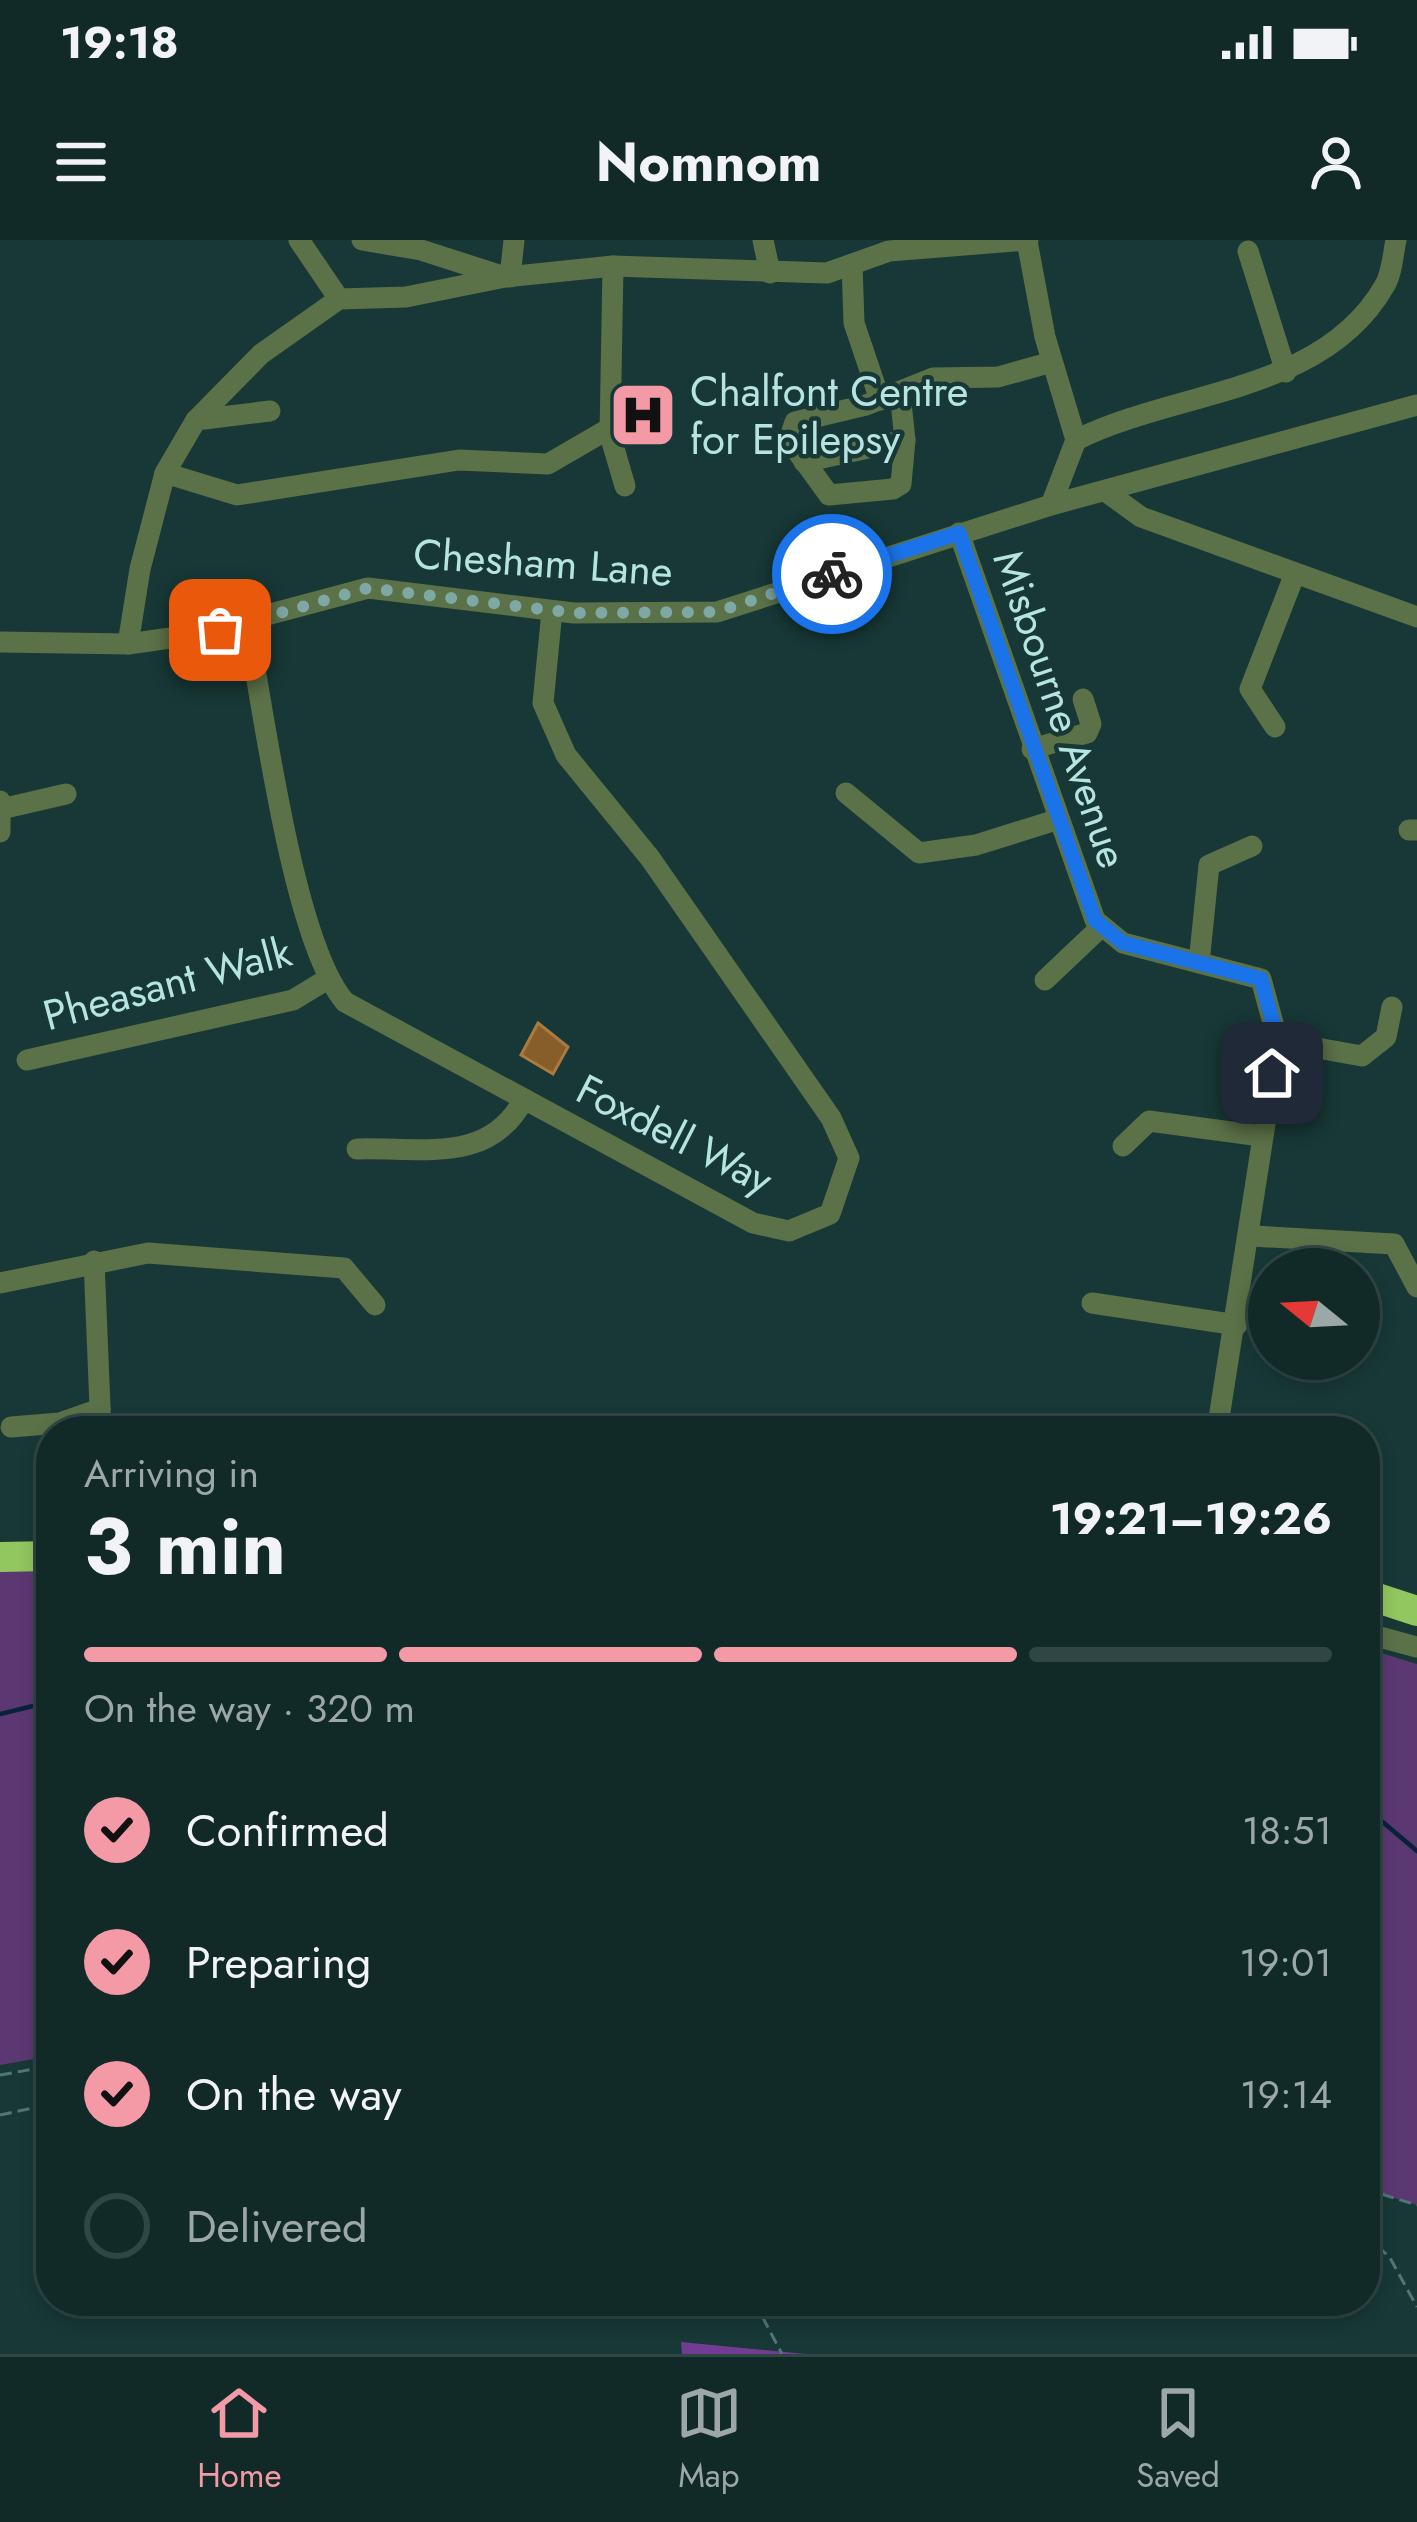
<!DOCTYPE html>
<html lang="en">
<head>
<meta charset="utf-8">
<style>
	:root { --surface:#112a28; --page:#1e3634; --text:#f1f3f6; --muted:#9ca7a8; --line:#304645; --accent:#f49aa6 }
	body { margin:0; font-family:Jost,sans-serif; background:var(--page); color:var(--text); height:100vh; display:flex; flex-direction:column; font-size:45px; white-space:nowrap }
	* { box-sizing:border-box; margin:0 }
	p { font-size:39px; color:var(--muted) }
	.icon { flex:none; width:66px; height:66px; fill:none; stroke:currentColor; stroke-width:2; stroke-linecap:round; stroke-linejoin:round }
	.map { position:relative; flex:1; overflow:hidden }
	.details { position:absolute; left:36px; top:1176px; width:1344px; height:900px; display:flex; flex-direction:column; background:var(--surface); border-radius:48px; box-shadow:0 6px 18px #0003,0 0 0 3px var(--line) }
	.details>* { flex:none }
	.needle { width:78px; rotate:288deg }
	.buttons { position:absolute; left:1248px; top:1008px; display:grid; gap:24px }
	.buttons a { display:grid; place-items:center; width:132px; height:132px; border-radius:50%; background:var(--surface); box-shadow:0 6px 18px #0003,0 0 0 3px var(--line); font-size:60px }
	.pin { position:absolute; display:grid; place-items:center; width:102px; height:102px; color:#fff; margin:-51px; border-radius:24px; box-shadow:0 6px 18px #0006 }
	.courier { position:absolute; display:grid; place-items:center; width:120px; height:120px; margin:-60px; border:9px solid #1a73e8; border-radius:50%; background:#fff; color:#222; box-shadow:0 3px 15px #0007 }
	.summary em { font-style:normal; font-weight:700 }
	.summary div { display:flex; flex-direction:column-reverse }
	.summary { display:flex; align-items:center; justify-content:space-between; height:204px; padding:0 48px }
	h1 { font-size:78px; font-weight:700; line-height:90px }
	.bar { display:grid; grid-template-columns:repeat(4,1fr); gap:18px 12px; align-content:center; height:144px; padding:0 48px }
	.bar i { height:15px; border-radius:9px; background:var(--line) }
	.bar .current { background:var(--accent) }
	.bar p { grid-column:span 4 }
	ol { padding:0 48px; list-style:none }
	li { display:flex; align-items:center; gap:36px; height:132px }
	li p { margin-inline-start:auto }
	li .icon { padding:12px; border-radius:50%; background:var(--accent); color:#111; stroke-width:4 }
	li:last-child { color:var(--muted) }
	li i { width:66px; height:66px; border:6px solid var(--line); border-radius:50% }
	.status { display:flex; justify-content:space-between; align-items:center; height:84px; padding:0 60px; background:var(--surface); direction:ltr }
	.status svg { height:33px; fill:currentColor }
	header { display:flex; justify-content:space-between; align-items:center; height:156px; padding:0 48px; background:var(--surface); font-size:54px; font-weight:700 }
	.menu { display:flex; justify-content:space-around; align-items:center; height:168px; border-top:3px solid var(--line); background:var(--surface); font-size:33px; color:var(--muted) }
	.menu a { display:grid; justify-items:center; gap:6px }
	.menu .current { color:var(--accent) }
	.map>svg:first-child { display:block }
</style>
</head>
<body>
<div class="status"><b>19:18</b><svg viewBox="0 0 49 12"><path d="M0 12V9h3v3zM5 12V6h3v6zM10 12V3h3v9zM15 12V0h3v12zM26 1h20v11H26zM47 4h2v5h-2z"/></svg></div>
<header><svg class="icon" aria-label="menu" viewBox="0 0 24 24"><path d="M4 6h16M4 12h16M4 18h16"/></svg>Nomnom<svg class="icon" aria-label="person" viewBox="0 0 24 24"><circle cx="12" cy="8" r="4"/><path d="M4 21q1-7 8-7t8 7"/></svg></header>
<div class="map">
<svg width="1417" height="2114" viewBox="0 0 1417 2114">
	<rect width="100%" height="100%" fill="#173836"/>
	<g fill="#5c3872">
		<polygon points="51,1315 51,1816 0,1825 0,1316"/>
		<polygon points="1365,1408 1417,1424 1417,1965 1365,1949"/>
	</g>
	<polygon fill="#733c94" points="681,2102 806,2114 682,2114"/>
	<g fill="none" stroke-linecap="round" stroke-linejoin="round">
		<g stroke="#08223c" stroke-width="4.5">
			<polyline points="0,1474 37,1465 51,1470"/>
			<polyline points="1365,1567 1417,1611"/>
		</g>
	</g>
	<polygon fill="#875e29" stroke="#aa7b3f" stroke-width="3" points="538,783 568,807 553,834 521,815"/>
	<g fill="none" stroke-linecap="round" stroke-linejoin="round">
		<g stroke="#517775" stroke-width="3" stroke-dasharray="12 6" stroke-linecap="butt">
			<polyline points="0,1835 51,1826"/>
			<polyline points="0,1875 51,1864"/>
			<polyline points="1365,1949 1417,1965"/>
			<polyline points="1365,1993 1390,2018 1417,2067"/>
			<polyline points="754,2061 782,2114"/>
		</g>
		<g stroke="#5b7148" stroke-width="21">
			<polyline points="299,0 339,59"/>
			<polyline points="362,0 421,10 505,37"/>
			<polyline points="763,0 770,33"/>
			<polyline points="1027,1 1045,97 1076,200 1051,265"/>
			<polyline points="1248,11 1286,132"/>
			<polyline points="852,24 854,83 880,160"/>
			<polyline points="613,26 610,195 625,246"/>
			<polyline points="510,37 514,0"/>
			<polyline points="900,153 905,200 901,244 893,249 829,255 789,200 795,182 866,165 933,138 998,137 1052,122"/>
			<polyline points="196,180 270,171"/>
			<path d="M1076,200C1178,149 1323,154 1385,45C1392,33 1393,14 1396,0"/>
			<polyline points="804,222 905,200"/>
			<polyline points="165,233 237,255 459,220 548,224 610,188"/>
			<polyline points="1108,253 1141,277 1417,377"/>
			<polyline points="959,293 1095,680 1123,703 1261,739 1278,801 1217,1191"/>
			<path d="M247,384C264,471 293,702 345,762L753,983L789,991L830,974L849,918L831,878L650,618L566,515L543,463L552,371"/>
			<polyline points="0,402 128,404 192,395 368,348 574,373 717,372 1051,265 1417,165"/>
			<polyline points="128,404 140,329 165,233 196,180 261,114 339,59 406,57 505,37 613,26 827,33 889,11 1028,0"/>
			<polyline points="1275,487 1250,449 1294,336"/>
			<polyline points="1032,509 1087,493 1091,484 1083,459"/>
			<polyline points="846,553 919,613 976,605 1056,580"/>
			<polyline points="0,561 0,592"/>
			<polyline points="1,569 66,554"/>
			<polyline points="1409,590 1417,590"/>
			<polyline points="1199,723 1209,625 1252,606"/>
			<polyline points="1045,740 1102,686"/>
			<polyline points="1278,801 1362,816 1386,797 1392,767"/>
			<polyline points="27,820 293,760 326,740"/>
			<polyline points="1123,906 1149,881 1261,896"/>
			<path d="M357,909C423,907 489,925 524,859"/>
			<polyline points="1252,996 1394,1004 1417,1047"/>
			<polyline points="94,1021 101,1191"/>
			<polyline points="0,1043 148,1013 344,1028 375,1065"/>
			<polyline points="1092,1063 1237,1085"/>
			<polyline points="11,1187 60,1183 100,1169"/>
			<polyline points="1365,1393 1417,1407"/>
		</g>
		<g stroke="#92c65e" stroke-width="30">
			<polyline points="0,1317 51,1316"/>
			<polyline points="1365,1354 1417,1371"/>
		</g>
	</g>
	<g fill="none" stroke-linecap="round" stroke-linejoin="round">
		<polyline stroke="#7ea8a5" stroke-width="12" stroke-dasharray="0 21.6" points="220,390 368,348 574,373 717,372 832,334"/>
		<polyline stroke="#1a73e8" stroke-width="15" points="832,334 959,293 1095,680 1123,703 1261,739 1278,801 1272,833"/>
	</g>
	<defs>
		<g id="hospital-square" transform="scale(3.45)"><rect x="-9" y="-9" width="18" height="18" rx="4" fill="#f49aa6" stroke="#173836"/><path d="M-5-5h3v3.5h4V-5h3V5h-3V1.5h-4V5h-3Z" fill="#111"/></g>
	</defs>
	<g fill-rule="evenodd">
		<use href="#hospital-square" x="643" y="175"/>
	</g>
	<g text-anchor="middle" stroke-width="9" stroke-linejoin="round" paint-order="stroke">
		<g font-size="42" fill="#b6e4e1" stroke="#173836" text-anchor="start">
			<text x="690" y="166">Chalfont Centre<tspan x="690" dy="48">for Epilepsy</tspan></text>
		</g>
		<g font-size="42" fill="#b6e4e1" stroke="#173836">
			<text transform="translate(543 322) rotate(4)" y="15">Chesham Lane</text>
			<text transform="translate(1061 469) rotate(71)" y="15">Misbourne Avenue</text>
			<text transform="translate(167 743) rotate(-15)" y="15">Pheasant Walk</text>
			<text transform="translate(675 894) rotate(27)" y="15">Foxdell Way</text>
		</g>
	</g>
</svg>
<div class="buttons">
<a><svg class="needle" viewBox="-14 -14 28 28"><path d="M0-13l5 13h-10z" fill="#e53935"/><path d="M0 13l5-13h-10z" fill="#9ca7a8"/></svg></a>
</div>
<div class="pin" style="left:220px;top:390px;background:#ea580c"><svg class="icon" aria-label="bag" viewBox="0 0 24 24"><path d="M5 8h14l-1 12H6zM9 8a3 3 0 0 1 6 0"/></svg></div>
<div class="pin" style="left:1272px;top:833px;background:#1f2937"><svg class="icon" aria-label="home" viewBox="0 0 24 24"><path d="M3 11l9-7 9 7M6 9v11h12V9"/></svg></div>
<div class="courier" style="left:832px;top:334px"><svg class="icon" aria-label="bike" viewBox="0 0 24 24"><circle cx="6" cy="16" r="4"/><circle cx="18" cy="16" r="4"/><path d="M6 16l4-8h5l3 8M10 8l3 8H6M13 5h3"/></svg></div>
<section class="details">
<div class="summary"><div><h1>3 min</h1><p>Arriving in</p></div><em>19:21–19:26</em></div>
<div class="bar"><i class="current"></i><i class="current"></i><i class="current"></i><i></i><p>On the way · 320 m</p></div>
<ol>
<li><svg class="icon" aria-label="check" viewBox="0 0 24 24"><path d="M5 12l5 5 9-10"/></svg>Confirmed<p>18:51</p></li>
<li><svg class="icon" aria-label="check" viewBox="0 0 24 24"><path d="M5 12l5 5 9-10"/></svg>Preparing<p>19:01</p></li>
<li><svg class="icon" aria-label="check" viewBox="0 0 24 24"><path d="M5 12l5 5 9-10"/></svg>On the way<p>19:14</p></li>
<li><i></i>Delivered</li>
</ol>
</section>
</div>
<nav class="menu">
<a class="current"><svg class="icon" aria-label="home" viewBox="0 0 24 24"><path d="M3 11l9-7 9 7M6 9v11h12V9"/></svg>Home</a>
<a><svg class="icon" aria-label="map" viewBox="0 0 24 24"><path d="M3 6l6-2 6 2 6-2v14l-6 2-6-2-6 2zM9 4v14M15 6v14"/></svg>Map</a>
<a><svg class="icon" aria-label="saved" viewBox="0 0 24 24"><path d="M7 4h10v16l-5-4-5 4z"/></svg>Saved</a>
</nav>
</body>
</html>
